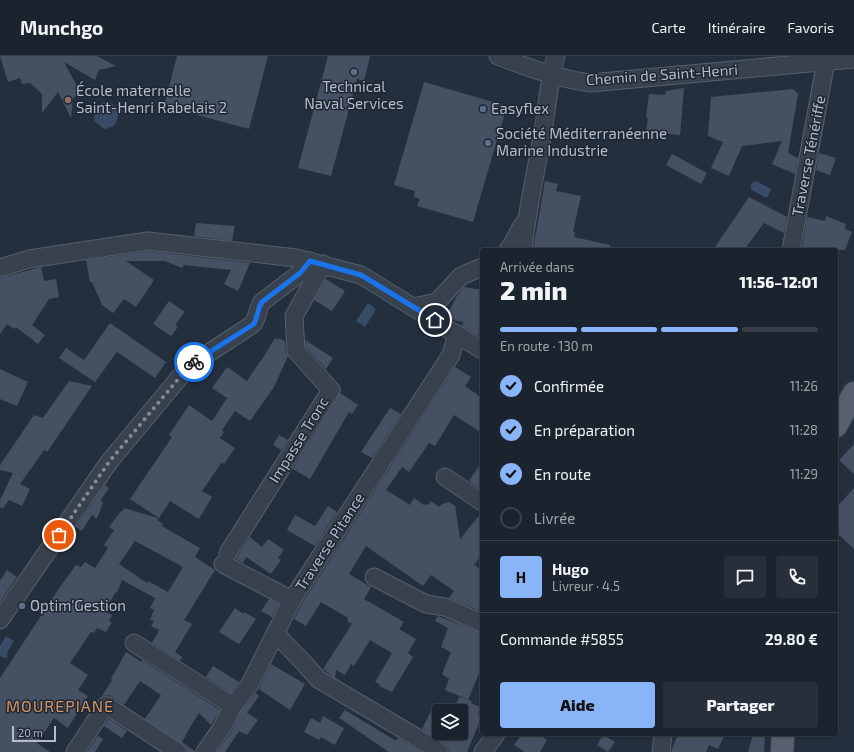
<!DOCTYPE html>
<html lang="fr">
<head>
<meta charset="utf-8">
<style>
	:root { --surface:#1b232e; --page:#282f3a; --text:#f1f3f6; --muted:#a0a4aa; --line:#39404a; --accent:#8ab4f8 }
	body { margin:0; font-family:"Exo 2",sans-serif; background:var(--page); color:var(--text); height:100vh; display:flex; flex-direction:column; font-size:15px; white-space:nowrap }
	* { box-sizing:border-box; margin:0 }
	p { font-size:13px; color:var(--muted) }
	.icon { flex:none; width:22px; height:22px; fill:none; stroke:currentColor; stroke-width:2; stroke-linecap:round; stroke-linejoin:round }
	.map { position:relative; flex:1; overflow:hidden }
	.sheet { position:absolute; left:480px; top:192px; width:358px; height:488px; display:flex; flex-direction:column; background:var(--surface); border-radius:4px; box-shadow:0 1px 3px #0004,0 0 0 1px var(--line) }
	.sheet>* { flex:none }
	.fabs { position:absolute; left:432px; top:648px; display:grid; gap:8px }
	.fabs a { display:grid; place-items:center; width:36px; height:36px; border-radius:4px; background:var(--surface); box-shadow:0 1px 3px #0004,0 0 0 1px var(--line); font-size:20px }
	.scale { position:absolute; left:12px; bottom:10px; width:44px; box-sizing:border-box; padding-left:4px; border:2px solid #b4bcc9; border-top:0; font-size:11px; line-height:14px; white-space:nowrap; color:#b4bcc9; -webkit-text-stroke:3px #1d2633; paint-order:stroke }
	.pin { position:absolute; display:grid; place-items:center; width:34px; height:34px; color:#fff; margin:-17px; border:2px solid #fff; border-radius:50%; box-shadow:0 1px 4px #0007 }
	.courier { position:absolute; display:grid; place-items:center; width:40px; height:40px; margin:-20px; border:3px solid #1a73e8; border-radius:50%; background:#fff; color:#222; box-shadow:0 1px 5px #0007 }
	.headline em { font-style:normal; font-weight:800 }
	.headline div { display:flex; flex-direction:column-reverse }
	.headline { display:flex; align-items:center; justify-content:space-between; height:68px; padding:0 20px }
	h1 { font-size:26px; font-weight:800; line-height:30px }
	.bar { display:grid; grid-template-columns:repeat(4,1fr); gap:6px 4px; align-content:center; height:48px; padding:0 20px }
	.bar i { height:5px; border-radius:3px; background:var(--line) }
	.bar .current { background:var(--accent) }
	.bar p { grid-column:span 4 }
	.line { display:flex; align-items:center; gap:10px; padding:0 20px; border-top:1px solid var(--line) }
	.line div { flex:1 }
	.round { display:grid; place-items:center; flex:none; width:42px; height:42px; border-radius:4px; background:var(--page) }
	ol { padding:0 20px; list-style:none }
	li { display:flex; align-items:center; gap:12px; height:44px }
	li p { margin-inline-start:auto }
	li .icon { padding:4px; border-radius:50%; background:var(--accent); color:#111; stroke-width:4 }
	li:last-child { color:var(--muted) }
	li i { width:22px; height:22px; border:2px solid var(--line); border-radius:50% }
	.button { display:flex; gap:8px; margin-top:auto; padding:8px 20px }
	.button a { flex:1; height:46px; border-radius:4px; background:var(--accent); color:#111; font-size:16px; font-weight:800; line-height:46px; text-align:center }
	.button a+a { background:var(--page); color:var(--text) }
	header { display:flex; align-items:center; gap:24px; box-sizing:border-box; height:56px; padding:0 20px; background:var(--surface); border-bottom:1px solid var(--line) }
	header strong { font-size:19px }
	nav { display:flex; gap:22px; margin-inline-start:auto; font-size:14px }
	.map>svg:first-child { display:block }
</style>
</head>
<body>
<header>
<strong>Munchgo</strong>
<nav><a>Carte</a><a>Itinéraire</a><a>Favoris</a></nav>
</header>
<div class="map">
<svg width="854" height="696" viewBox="0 0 854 696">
	<rect width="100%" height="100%" fill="#242f3e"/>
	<g fill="#394c67">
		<path d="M110,46L119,55C117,66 117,71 104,73L94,65L96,52L103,47Z"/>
		<polygon points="756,125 771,133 767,142 751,134 751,128"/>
		<polygon points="368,247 376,253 365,271 356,265"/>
		<polygon points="6,580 14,585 7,597 8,601 4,602 0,600 0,590"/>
	</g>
	<g fill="#455162" fill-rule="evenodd">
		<polygon points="0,0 97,0 116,10 99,14 95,24 64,6 81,38 73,42 71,62 58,36 42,57 42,38 30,27 22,28 20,22 8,26"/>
		<polygon points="177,0 268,0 249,73 164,50"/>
		<polygon points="328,0 370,0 364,25 357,23 331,120 298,112"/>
		<polygon points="424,26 507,50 473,166 417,150 420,143 414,141 415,135 394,129"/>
		<polygon points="684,32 680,79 646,76 648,62 646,62 649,38 665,39 666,35"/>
		<polygon points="793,33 798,38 788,97 798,102 795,118 772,108 782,85 742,90 729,120 711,112 723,86 708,80 711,41"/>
		<polygon points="819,97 836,102 830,119 816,114"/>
		<polygon points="672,98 707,117 701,128 666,109"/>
		<polygon points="545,125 558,128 556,135 581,140 573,176 575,176 574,181 610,189 610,194 533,194"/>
		<polygon points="749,141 787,161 784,177 764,167 744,194 713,194"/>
		<polygon points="826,160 846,168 845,173 852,176 845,194 809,194 802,191 807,161 825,165"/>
		<polygon points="196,167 235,170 232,185 194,180"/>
		<polygon points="148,195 250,207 238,235 224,228 231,214 184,209 182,212 165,205 126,205 154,224 136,251 124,243 113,257 102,249 92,226 90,226 86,204"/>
		<polygon points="41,211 44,225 56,223 59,241 49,243 32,269 45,279 38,288 16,271 14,273 7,268 0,278 0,222"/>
		<polygon points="326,223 345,235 332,255 314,244"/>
		<polygon points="464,231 482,234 482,276 479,276 478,280 462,270 463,266 453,264 449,262 448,257 457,240"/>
		<polygon points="169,245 185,256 175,269 178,271 171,280 153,268"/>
		<polygon points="110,267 166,306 155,322 117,296 95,326 59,302 66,292 84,304"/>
		<polygon points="275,282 278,284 279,282 285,285 286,296 288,300 274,331 250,365 235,355 222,374 224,376 220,382 235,392 224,408 222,406 202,435 212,441 199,463 170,445 159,462 130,443 172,381 169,379 189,349 212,365 227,342 212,332 227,311 247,325 260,305 261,305"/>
		<polygon points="305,284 333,302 326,313 306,291"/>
		<polygon points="455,311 471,321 465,330 482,342 482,377 454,359 435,390 429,387 409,416 402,411 386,434 410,449 414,442 424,449 425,448 428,449 431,445 439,451 442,448 449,446 455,450 460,483 482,456 482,498 474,509 482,514 482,556 449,542 454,535 431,519 423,530 366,490 349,518 371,531 364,543 404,566 399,573 416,583 408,597 413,601 392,636 379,630 380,628 375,626 392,597 370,584 354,610 351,608 345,619 336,614 335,622 323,613 352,568 347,565 348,562 321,546 306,570 294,563 301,549"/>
		<polygon points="0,313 28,326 17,350 0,343"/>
		<polygon points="69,325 92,330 47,396 44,394 20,428 30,433 22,450 9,444 3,452 0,451 0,444 13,417 0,414 0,409 34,359 43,362"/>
		<polygon points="340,337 358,349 352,358 349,356 310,423 293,413"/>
		<polygon points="390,352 401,358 372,402 361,396"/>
		<polygon points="279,379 288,384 281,394 273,389"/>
		<polygon points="854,388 854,418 839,404"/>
		<polygon points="482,405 482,434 469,425"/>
		<polygon points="105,429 109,432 100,445 103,446 97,463 92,459 82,475 76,471"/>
		<polygon points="854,432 854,493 836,476 836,452"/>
		<polygon points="328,450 337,456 315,490 287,474 295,459 315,470"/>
		<path d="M124,452L158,462L157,464L163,468L162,470L200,492L195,501L215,514L184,564L192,568L175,596L182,601L180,605L152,587L159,574L151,570L154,565L150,564L154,554L150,552L155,542L122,524L117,537L116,536L104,555L112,559L109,565L112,566L106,576L97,572L94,577L91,576L70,607L88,619L78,634L88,640L68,672L54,662L37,687L50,696H0V622L60,531L76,509L81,511L85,506L95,512L108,492L104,489L114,474L109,471L121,455L122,456ZM135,485L183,511L168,536L148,525L147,527L119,508Z"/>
		<polygon points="250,481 262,491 268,483 284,494 278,502 281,504 271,518 246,501 243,507 236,503"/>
		<polygon points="7,514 17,521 0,546 0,525"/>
		<polygon points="269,543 279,548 272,561 261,555"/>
		<polygon points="235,552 243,558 244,556 256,563 239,588 219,576"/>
		<polygon points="438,560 482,577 482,610 468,644 472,645 471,647 480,651 478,657 482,659 482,660 467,696 449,696 448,692 445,688 422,673 431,655 439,659 439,677 461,677 461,655 453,655 459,641 467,643 445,634 449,623 442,618 451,596 441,591 448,572 435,565"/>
		<polygon points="126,596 141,606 142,604 220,654 211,669 199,657 189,673 182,686 195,695 195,696 188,696 187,691 183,688 145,663 161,639 140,625 124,649 111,640 107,639 102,640 112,624 111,623"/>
		<polygon points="271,608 305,628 290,654 259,633"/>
		<polygon points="213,610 239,626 231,637 206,621"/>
		<polygon points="256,637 259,640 247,657 258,664 247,679 239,675 225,696 217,696 230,678 241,655"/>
		<polygon points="345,654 396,685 398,682 422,696 389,696 339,662"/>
		<polygon points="323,660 344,672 335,689 321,681 319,684 304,676 311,662 320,667"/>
		<polygon points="109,663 127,675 122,682 104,670"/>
		<polygon points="522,678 538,678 547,684 540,696 525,696 514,689"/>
		<polygon points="678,678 725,678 718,693 709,689 706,696 671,696"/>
		<polygon points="753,678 765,678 764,696 748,696"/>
		<polygon points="603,679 615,686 608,696 597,689"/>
		<polygon points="98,680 103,683 95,696 87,696"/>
	</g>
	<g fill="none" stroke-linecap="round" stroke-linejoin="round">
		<g stroke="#565f6c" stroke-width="19">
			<g id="minor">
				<path d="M498,0C528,12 559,23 590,27L854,3"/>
				<polyline points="508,194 512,188 523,168"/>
				<path d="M523,194C527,154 536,115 543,76C547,50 549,25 556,0"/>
				<polyline points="791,194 826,5"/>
				<polyline points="0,212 29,203 148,185 296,202 361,219 482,294"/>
				<polyline points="413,251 437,246 461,220 482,211"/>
				<polyline points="445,421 482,446"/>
				<polyline points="228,497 331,334 296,295 294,260 323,208"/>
				<polyline points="223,508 292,544"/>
				<polyline points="374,521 426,548 445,551 482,567"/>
				<path d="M0,564L109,406L189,310L253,268C258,261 257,253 262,246L300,217L310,205"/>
				<polyline points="275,577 304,607 318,623 431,690 439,696"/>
				<polyline points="134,587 233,650"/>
				<polyline points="75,696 106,649 178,696"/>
				<polyline points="205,696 221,673 233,650 250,628 292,544 451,299 457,278"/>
				<polyline points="483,696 496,678"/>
				<polyline points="661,696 663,678"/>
			</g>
		</g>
		<g stroke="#414a57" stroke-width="24">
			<g id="major">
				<polyline points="836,370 854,337"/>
				<polyline points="782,696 783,678"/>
			</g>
		</g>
		<use href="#minor" stroke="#38414e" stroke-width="17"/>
		<use href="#major" stroke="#56606e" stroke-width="22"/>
	</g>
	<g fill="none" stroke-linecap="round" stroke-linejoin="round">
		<polyline stroke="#828b98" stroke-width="4" stroke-dasharray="0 7.2" points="59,479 109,406 189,310 194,306"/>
		<path stroke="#1a73e8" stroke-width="5" d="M194,306L254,268C258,261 257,253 262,246L300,217L310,205L361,219L435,264"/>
	</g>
	<g fill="#5c6f8a" stroke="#1d2633" stroke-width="1.5">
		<circle cx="354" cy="16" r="4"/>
		<circle cx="483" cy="53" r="4"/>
		<circle cx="488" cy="87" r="4"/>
		<circle cx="22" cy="550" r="4"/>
	</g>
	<circle fill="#8d6e63" stroke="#1d2633" stroke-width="1.5" cx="68" cy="44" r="4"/>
	<g text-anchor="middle" stroke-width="3" stroke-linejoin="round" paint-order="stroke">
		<g font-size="15" fill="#b4bcc9" stroke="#1d2633">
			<text transform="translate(662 19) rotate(-4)" y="5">Chemin de Saint-Henri</text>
			<text transform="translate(809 100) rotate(-79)" y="5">Traverse Ténériffe</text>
			<text transform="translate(299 384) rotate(-58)" y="5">Impasse Tronc</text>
			<text transform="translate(330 486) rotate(-57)" y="5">Traverse Pitance</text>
		</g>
		<g font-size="15" fill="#b4bcc9" stroke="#1d2633" text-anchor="start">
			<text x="354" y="36" text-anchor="middle">Technical<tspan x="354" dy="17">Naval Services</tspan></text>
			<text x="76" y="40">École maternelle<tspan x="76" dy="17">Saint-Henri Rabelais 2</tspan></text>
			<text x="491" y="58">Easyflex</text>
			<text x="496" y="83">Société Méditerranéenne<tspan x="496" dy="17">Marine Industrie</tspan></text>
			<text x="30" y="555">Optim'Gestion</text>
		</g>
		<g font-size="16" letter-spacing="1" fill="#d59563" stroke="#1d2633">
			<text x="60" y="656">MOUREPIANE</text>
		</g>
	</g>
</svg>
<div class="fabs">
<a><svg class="icon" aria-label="layers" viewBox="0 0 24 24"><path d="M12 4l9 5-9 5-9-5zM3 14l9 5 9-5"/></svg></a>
</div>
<div class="scale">20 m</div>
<div class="pin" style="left:59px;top:479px;background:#ea580c"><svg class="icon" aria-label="bag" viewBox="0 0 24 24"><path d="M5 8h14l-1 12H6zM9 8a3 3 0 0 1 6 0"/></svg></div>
<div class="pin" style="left:435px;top:264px;background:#1f2937"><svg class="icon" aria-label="home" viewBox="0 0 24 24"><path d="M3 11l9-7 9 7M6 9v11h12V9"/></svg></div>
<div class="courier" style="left:194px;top:306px"><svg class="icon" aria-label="bike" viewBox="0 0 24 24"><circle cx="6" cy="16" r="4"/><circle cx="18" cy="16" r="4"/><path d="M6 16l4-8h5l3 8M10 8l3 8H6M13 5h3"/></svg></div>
<section class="sheet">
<div class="headline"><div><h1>2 min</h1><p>Arrivée dans</p></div><em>11:56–12:01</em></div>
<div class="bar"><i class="current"></i><i class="current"></i><i class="current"></i><i></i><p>En route · 130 m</p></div>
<ol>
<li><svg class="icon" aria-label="check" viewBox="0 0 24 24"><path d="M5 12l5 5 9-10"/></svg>Confirmée<p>11:26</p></li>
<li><svg class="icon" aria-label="check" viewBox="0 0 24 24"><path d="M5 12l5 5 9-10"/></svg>En préparation<p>11:28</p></li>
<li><svg class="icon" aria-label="check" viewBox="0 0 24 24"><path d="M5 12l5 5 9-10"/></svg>En route<p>11:29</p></li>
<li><i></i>Livrée</li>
</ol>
<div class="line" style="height:72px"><b class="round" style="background:var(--accent);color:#111">H</b><div><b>Hugo</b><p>Livreur · 4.5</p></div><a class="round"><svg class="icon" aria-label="chat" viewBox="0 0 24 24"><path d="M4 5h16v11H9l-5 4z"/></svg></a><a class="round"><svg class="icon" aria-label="phone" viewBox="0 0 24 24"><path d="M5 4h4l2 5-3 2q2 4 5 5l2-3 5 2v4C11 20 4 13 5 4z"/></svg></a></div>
<div class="line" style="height:52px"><div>Commande #5855</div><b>29.80 €</b></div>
<div class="button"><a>Aide</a><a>Partager</a></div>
</section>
</div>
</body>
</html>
